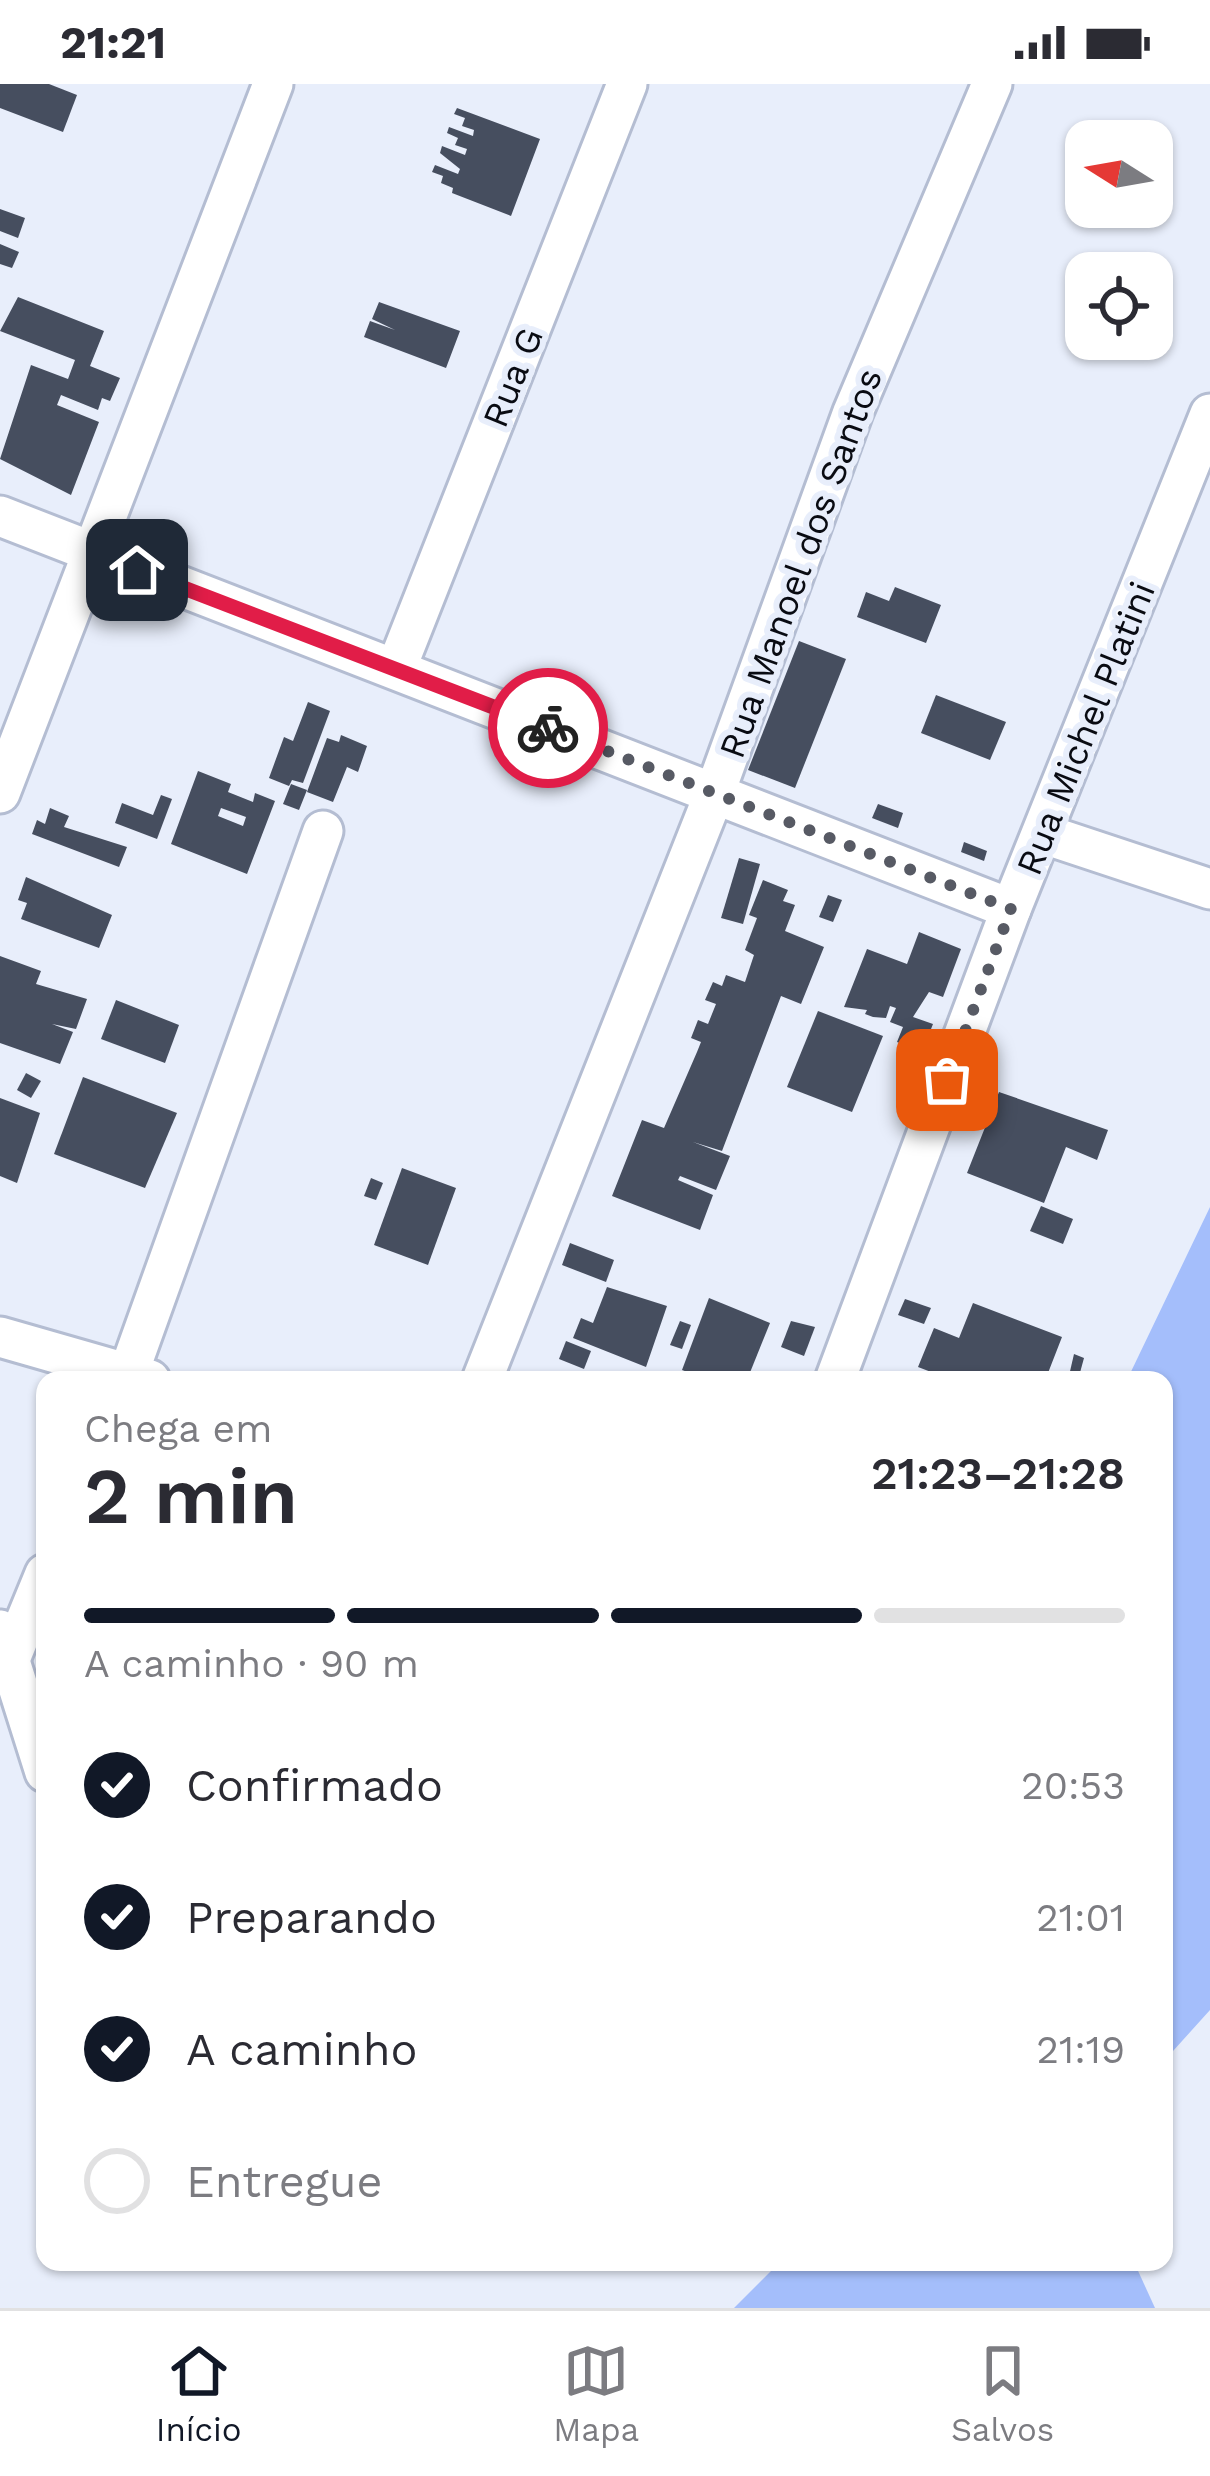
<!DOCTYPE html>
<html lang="pt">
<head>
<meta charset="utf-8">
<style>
	:root { --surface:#fff; --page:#f7f7f7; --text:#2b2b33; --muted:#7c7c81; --line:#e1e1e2; --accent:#111827 }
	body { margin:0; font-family:"Work Sans",sans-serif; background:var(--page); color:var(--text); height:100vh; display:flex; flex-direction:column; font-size:45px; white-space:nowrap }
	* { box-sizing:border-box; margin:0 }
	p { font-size:39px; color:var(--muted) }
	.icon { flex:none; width:66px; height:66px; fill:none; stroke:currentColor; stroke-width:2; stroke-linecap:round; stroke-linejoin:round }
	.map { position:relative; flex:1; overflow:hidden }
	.panel { position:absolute; left:36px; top:1287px; width:1137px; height:900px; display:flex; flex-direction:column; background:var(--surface); border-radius:24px; box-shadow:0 3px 9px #0004 }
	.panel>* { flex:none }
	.needle { width:78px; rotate:281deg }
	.controls { position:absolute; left:1065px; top:36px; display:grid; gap:24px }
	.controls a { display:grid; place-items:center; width:108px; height:108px; border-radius:24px; background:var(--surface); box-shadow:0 3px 9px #0004; font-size:60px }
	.pin { position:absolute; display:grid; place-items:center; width:102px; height:102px; color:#fff; margin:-51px; border-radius:24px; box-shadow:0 6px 18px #0006 }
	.courier { position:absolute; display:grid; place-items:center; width:120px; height:120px; margin:-60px; border:9px solid #e11d48; border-radius:50%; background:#fff; color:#222; box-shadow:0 3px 15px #0007 }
	.summary em { font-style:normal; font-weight:600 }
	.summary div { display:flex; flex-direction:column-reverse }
	.summary { display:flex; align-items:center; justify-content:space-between; height:204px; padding:0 48px }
	h1 { font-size:78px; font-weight:600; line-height:90px }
	.bar { display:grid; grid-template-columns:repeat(4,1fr); gap:18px 12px; align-content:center; height:144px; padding:0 48px }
	.bar i { height:15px; border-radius:9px; background:var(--line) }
	.bar .on { background:var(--accent) }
	.bar p { grid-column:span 4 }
	ol { padding:0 48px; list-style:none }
	li { display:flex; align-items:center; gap:36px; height:132px }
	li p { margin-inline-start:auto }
	li .icon { padding:12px; border-radius:50%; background:var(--accent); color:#fff; stroke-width:4 }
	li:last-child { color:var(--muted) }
	li i { width:66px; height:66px; border:6px solid var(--line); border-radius:50% }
	.status { display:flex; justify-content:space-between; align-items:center; height:84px; padding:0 60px; background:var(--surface); direction:ltr }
	.status svg { height:33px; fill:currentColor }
	.menu { display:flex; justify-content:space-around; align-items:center; height:168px; border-top:3px solid var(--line); background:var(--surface); font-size:33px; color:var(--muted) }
	.menu a { display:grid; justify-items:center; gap:6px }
	.menu .on { color:var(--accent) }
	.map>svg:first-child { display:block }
</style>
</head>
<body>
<div class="status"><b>21:21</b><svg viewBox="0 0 49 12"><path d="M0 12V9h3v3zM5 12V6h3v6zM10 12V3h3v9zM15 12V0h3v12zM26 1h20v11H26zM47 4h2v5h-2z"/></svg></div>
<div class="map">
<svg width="1210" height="2224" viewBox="0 0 1210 2224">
	<rect width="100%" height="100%" fill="#e8eefb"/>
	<g fill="#a4befb">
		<polygon points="1210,1123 1210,1926 1164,1977 1164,1296 1127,1296"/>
		<polygon points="780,2178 1134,2178 1155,2224 734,2224"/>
	</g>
	<g fill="#464e5f" fill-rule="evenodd">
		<polygon points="0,0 49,0 77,11 63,48 0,24"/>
		<polygon points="457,24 540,55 511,132 452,109 453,104 441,99 443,92 432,88 435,81 458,90 460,85 440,69 442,62 465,71 467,65 455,61 458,54 447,49 449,43 473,52 474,46 462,42 465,34 454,30"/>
		<polygon points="0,125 25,134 18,154 0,147"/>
		<polygon points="0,160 19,168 12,184 0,180"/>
		<polygon points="18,213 104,247 90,282 120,294 110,317 102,314 98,326 61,311 57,321 99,338 71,411 0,375 31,281 68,295 75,276 0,247"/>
		<polygon points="379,218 460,247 446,284 364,253 370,237 395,246 372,235"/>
		<polygon points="895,503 941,521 926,559 857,533 866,508 889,517"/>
		<polygon points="799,557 846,575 795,704 748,686"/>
		<polygon points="936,611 1006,638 990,676 921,649"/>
		<polygon points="308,618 330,627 303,699 292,696 289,702 269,694 284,653 293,657"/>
		<polygon points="341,651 367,662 358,688 347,683 333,718 307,708 327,654 339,658"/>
		<path d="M198,687L231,700L228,708L253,718L255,709L275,717L247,790L171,760ZM221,724L246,733L243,742L218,732Z"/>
		<polygon points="291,700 307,706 299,726 283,720"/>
		<polygon points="161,711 172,715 157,755 115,739 122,719 153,731"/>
		<polygon points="878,720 903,729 898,744 872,734"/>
		<polygon points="50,724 69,732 64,743 127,763 119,783 32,750 37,736 45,740"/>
		<polygon points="964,758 987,767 984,777 961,768"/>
		<polygon points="739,774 760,780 743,840 721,834"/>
		<polygon points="26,793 112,831 99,864 21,835 27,819 18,816"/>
		<polygon points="763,796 788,806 783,817 795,821 785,847 824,863 801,920 781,912 722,1067 693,1058 730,1072 716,1106 680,1092 678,1096 713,1111 700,1146 612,1112 642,1036 664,1044 697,968 701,958 691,954 698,936 708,940 716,920 705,916 713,898 722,902 726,891 745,898 754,871 745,866 757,834 749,831"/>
		<polygon points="828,811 842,816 833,838 819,833"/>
		<polygon points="919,848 961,865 943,913 929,908 913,933 933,940 922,968 897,958 903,943 890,938 896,924 890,922 886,934 873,933 865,930 867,926 844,923 867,865 907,880"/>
		<polygon points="0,872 41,887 36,900 87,915 76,945 52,940 73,948 60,980 0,959"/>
		<polygon points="116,916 179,941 165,979 101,955"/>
		<polygon points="818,927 883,952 852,1028 787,1003"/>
		<polygon points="26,989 41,997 31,1014 17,1006"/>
		<polygon points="83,993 177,1029 145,1104 54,1070"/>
		<polygon points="999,1008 1108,1046 1097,1076 1066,1063 1044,1119 967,1089"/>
		<polygon points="0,1014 40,1029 17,1099 0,1092"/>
		<polygon points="402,1084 456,1104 428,1181 374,1161"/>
		<polygon points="371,1094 383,1099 376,1116 364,1112"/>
		<polygon points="1041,1122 1073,1135 1063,1160 1030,1147"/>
		<polygon points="570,1159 614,1176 606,1198 562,1181"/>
		<polygon points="607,1203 667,1222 646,1283 573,1254 581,1234 593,1239"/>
		<polygon points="709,1214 770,1239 747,1296 708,1296 682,1286"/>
		<polygon points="905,1215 931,1224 924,1240 898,1231"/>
		<polygon points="973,1219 1062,1253 1048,1289 1057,1291 1055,1296 952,1296 918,1283 934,1244 959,1254"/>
		<polygon points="680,1237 691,1241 682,1265 670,1261"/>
		<polygon points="791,1237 815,1243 804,1272 781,1263"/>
		<polygon points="566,1257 591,1267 584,1285 559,1275"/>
		<polygon points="1074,1270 1084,1274 1078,1296 1068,1296"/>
	</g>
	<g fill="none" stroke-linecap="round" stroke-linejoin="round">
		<g stroke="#b4bdd2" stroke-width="45">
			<g id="street">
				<polyline points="0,432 1011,825"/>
				<polyline points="396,585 627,0"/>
				<polyline points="0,709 273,0"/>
				<polyline points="1044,750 1210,805"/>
				<polyline points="0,1253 150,1296"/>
				<polyline points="126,1296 323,747"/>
				<polyline points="482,1296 715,708 853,328 992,0"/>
				<polyline points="835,1296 1011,825 1210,330"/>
				<polyline points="0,1546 45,1688"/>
				<polyline points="10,1575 45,1490"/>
			</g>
		</g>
		<use href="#street" stroke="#fff" stroke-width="39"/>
	</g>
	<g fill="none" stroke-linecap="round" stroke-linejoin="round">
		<polyline stroke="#575a64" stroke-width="12" stroke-dasharray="0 21.6" points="548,644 1011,825 947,996"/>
		<polyline stroke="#e11d48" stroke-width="15" points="137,486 548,644"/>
	</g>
	<g text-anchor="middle" stroke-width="12" stroke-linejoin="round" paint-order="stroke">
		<g font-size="36" fill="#090b12" stroke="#e8eefb">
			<text transform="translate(512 293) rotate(-68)" y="13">Rua G</text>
			<text transform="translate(800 479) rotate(-70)" y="13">Rua Manoel dos Santos</text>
			<text transform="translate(1085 644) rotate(-68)" y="13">Rua Michel Platini</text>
		</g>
	</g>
</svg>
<div class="controls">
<a><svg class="needle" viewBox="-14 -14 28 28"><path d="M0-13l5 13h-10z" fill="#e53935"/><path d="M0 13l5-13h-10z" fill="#7c7c81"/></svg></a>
<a><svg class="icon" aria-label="locate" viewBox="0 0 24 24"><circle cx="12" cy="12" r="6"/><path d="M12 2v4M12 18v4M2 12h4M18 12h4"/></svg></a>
</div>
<div class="pin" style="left:947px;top:996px;background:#ea580c"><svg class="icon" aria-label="bag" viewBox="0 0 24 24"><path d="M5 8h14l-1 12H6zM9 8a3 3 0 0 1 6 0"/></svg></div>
<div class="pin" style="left:137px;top:486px;background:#1f2937"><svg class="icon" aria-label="home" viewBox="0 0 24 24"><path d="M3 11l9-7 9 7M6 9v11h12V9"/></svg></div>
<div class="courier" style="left:548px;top:644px"><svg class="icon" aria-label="bike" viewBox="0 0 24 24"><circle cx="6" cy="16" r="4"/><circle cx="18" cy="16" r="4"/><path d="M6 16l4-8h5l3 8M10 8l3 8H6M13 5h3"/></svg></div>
<section class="panel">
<div class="summary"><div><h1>2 min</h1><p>Chega em</p></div><em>21:23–21:28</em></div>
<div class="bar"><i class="on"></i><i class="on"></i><i class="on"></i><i></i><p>A caminho · 90 m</p></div>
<ol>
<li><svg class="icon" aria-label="check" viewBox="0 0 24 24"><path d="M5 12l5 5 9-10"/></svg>Confirmado<p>20:53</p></li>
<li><svg class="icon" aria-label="check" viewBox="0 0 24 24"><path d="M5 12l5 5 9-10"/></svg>Preparando<p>21:01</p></li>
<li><svg class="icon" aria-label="check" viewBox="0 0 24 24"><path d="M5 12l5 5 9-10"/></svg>A caminho<p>21:19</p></li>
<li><i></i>Entregue</li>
</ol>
</section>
</div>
<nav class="menu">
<a class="on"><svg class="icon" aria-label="home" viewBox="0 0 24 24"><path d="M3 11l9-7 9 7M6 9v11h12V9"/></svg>Início</a>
<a><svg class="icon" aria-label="map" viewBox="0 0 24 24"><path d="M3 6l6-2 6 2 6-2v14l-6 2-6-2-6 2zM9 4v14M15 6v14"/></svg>Mapa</a>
<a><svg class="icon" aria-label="saved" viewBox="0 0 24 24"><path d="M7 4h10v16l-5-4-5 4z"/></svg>Salvos</a>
</nav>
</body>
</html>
